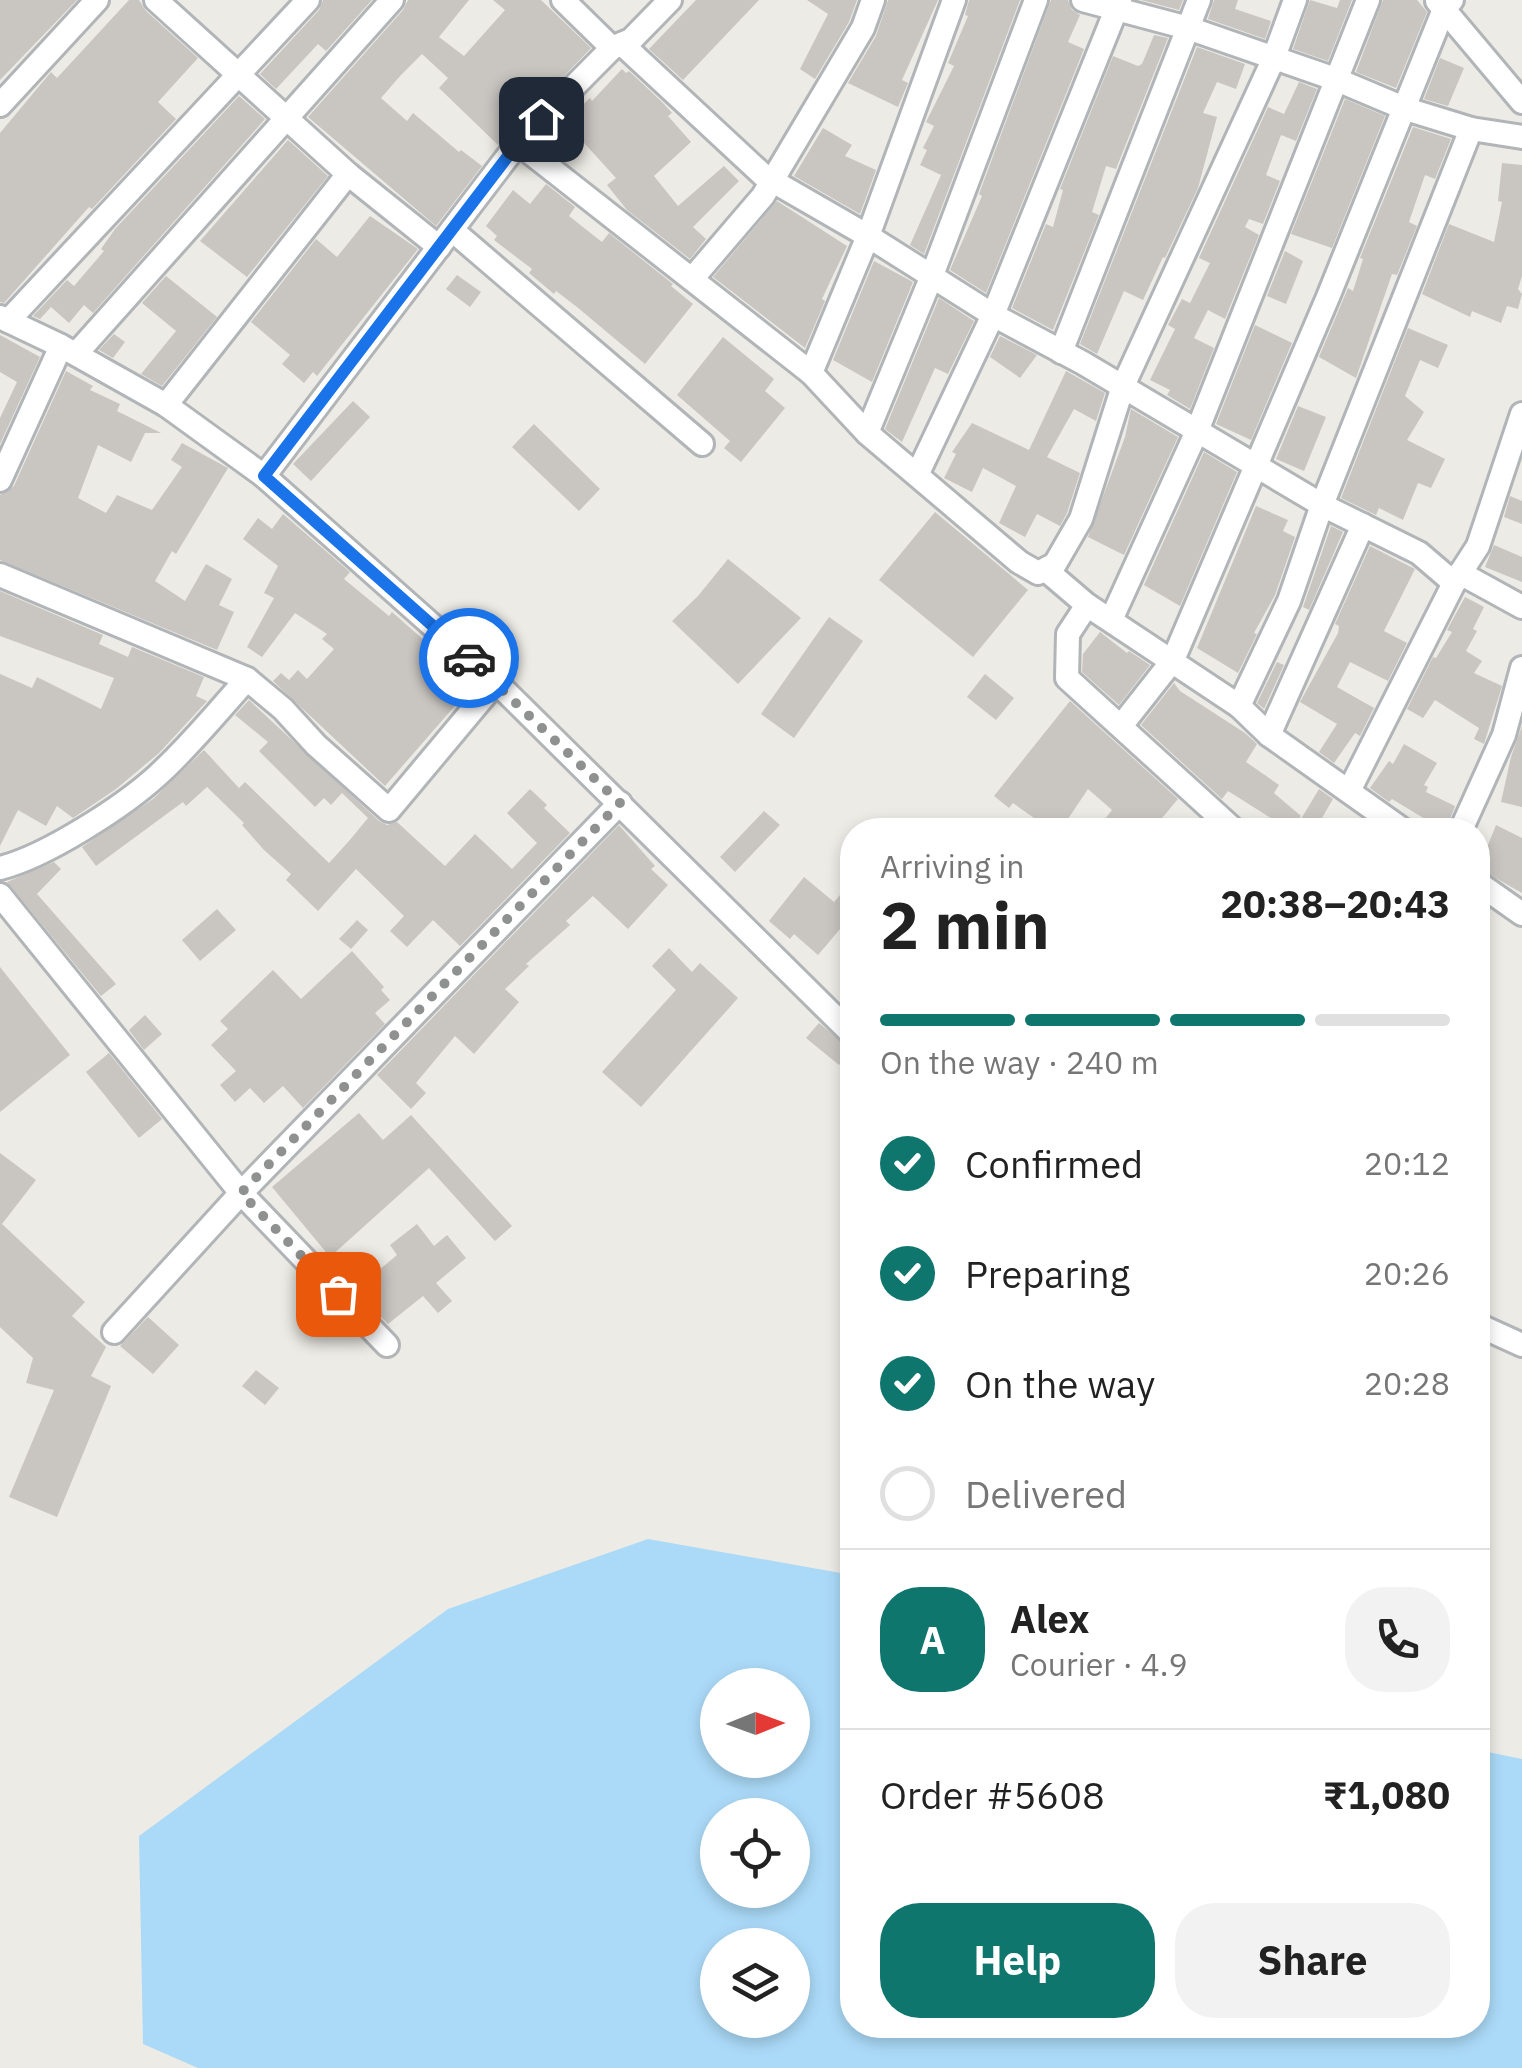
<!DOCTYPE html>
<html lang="en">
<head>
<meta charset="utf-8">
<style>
	:root { --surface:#fff; --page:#f2f2f2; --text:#222; --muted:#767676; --line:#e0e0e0; --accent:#0f766e }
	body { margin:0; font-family:"IBM Plex Sans",sans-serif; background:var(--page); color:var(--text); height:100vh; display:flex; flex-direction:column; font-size:38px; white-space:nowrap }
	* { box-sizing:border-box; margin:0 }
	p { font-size:32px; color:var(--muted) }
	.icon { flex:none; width:55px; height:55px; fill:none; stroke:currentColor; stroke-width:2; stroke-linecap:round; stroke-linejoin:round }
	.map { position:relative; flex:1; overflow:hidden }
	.sheet { position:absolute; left:840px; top:818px; width:650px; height:1220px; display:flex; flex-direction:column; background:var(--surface); border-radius:40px; box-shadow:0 5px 15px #0003 }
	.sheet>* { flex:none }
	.needle { width:65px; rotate:89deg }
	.tools { position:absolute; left:700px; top:1668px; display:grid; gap:20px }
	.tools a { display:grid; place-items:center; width:110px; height:110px; border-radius:50%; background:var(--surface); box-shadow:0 5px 15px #0003; font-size:50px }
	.pin { position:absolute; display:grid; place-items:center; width:85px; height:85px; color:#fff; margin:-42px; border-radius:20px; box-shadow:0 5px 15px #0006 }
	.courier { position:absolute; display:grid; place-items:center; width:100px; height:100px; margin:-50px; border:8px solid #1a73e8; border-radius:50%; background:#fff; color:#222; box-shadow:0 2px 12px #0007 }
	.summary em { font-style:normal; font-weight:700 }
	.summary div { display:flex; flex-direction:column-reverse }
	.summary { display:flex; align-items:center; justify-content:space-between; height:170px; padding:0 40px }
	h1 { font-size:65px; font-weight:700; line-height:75px }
	.bar { display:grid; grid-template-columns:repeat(4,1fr); gap:15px 10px; align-content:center; height:120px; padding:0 40px }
	.bar i { height:12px; border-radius:8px; background:var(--line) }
	.bar .current { background:var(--accent) }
	.bar p { grid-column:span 4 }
	.line { display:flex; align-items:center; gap:25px; padding:0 40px; border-top:2px solid var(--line) }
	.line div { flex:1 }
	.round { display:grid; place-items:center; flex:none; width:105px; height:105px; border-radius:40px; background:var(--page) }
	ol { padding:0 40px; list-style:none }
	li { display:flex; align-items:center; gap:30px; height:110px }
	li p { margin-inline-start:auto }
	li .icon { padding:10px; border-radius:50%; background:var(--accent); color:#fff; stroke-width:4 }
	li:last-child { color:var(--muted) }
	li i { width:55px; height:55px; border:5px solid var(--line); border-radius:50% }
	.button { display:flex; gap:20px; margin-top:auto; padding:20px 40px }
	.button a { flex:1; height:115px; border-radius:40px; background:var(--accent); color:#fff; font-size:40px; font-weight:700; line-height:115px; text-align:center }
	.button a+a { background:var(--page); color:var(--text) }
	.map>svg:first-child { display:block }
</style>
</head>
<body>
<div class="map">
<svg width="1522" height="2068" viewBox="0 0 1522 2068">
	<rect width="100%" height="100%" fill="#edebe5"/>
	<path fill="#abdaf8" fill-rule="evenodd" d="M648,1539L852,1575V2025H1478V1750L1522,1759V2068H198L143,2044L139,1836L448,1609ZM718,1685H792V1760H718ZM718,1815H792V1890H718ZM718,1945H792V2020H718Z"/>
	<g fill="#c9c6c2">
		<polygon points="0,0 77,0 0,80"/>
		<polygon points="129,0 139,0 146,11 198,58 158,102 176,119 92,209 89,207 4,303 0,302 0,133 51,72 57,78"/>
		<polygon points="323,0 372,0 326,51 318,44 276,89 260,74 319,10"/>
		<polygon points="408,0 469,0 439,37 464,56 505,10 493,0 541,0 591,48 498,145 439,88 448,78 422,54 401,75 381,98 407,121 413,113 459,152 461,150 482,166 436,226 308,117 403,10"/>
		<polygon points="696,0 759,0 683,80 649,49"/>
		<polygon points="807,0 857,0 849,22 815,79 800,69 828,14"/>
		<polygon points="888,0 938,0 902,80 908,83 898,107 848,83 876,36"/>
		<polygon points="969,0 1020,0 924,254 910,245 941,175 920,165 927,150 923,148 934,126 926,122 954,66 948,63 968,16 965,15"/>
		<polygon points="1051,0 1068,0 1072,10 1080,15 1068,42 1084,49 986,293 950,270 982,196 979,194"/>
		<polygon points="1141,0 1183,0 1179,10"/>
		<polygon points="1214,0 1238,0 1235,9 1271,21 1265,39 1208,19"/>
		<polygon points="1310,0 1337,8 1340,0 1352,0 1328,61 1293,49"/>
		<polygon points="1383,0 1417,0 1427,12 1396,88 1356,72"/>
		<polygon points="1154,35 1168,38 1116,169 1106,166 1092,212 1099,215 1053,330 1012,308 1046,224 1053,227 1063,190 1060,189 1113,56 1138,66 1142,64"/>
		<polygon points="1197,47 1245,64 1236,89 1217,82 1203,113 1217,117 1198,188 1165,258 1163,257 1143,300 1124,291 1097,354 1080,344"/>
		<polygon points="1440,58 1464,68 1448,106 1424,99"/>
		<polygon points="622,69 626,73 629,71 663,103 672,113 668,116 691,142 654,176 678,206 724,166 739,181 693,227 706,239 690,259 627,210 607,185 616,178 565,122 590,98 592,101"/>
		<polygon points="1299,82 1317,89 1296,141 1281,135 1266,175 1280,181 1263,224 1249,219 1245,227 1259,235 1225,319 1208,310 1194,338 1214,348 1190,409 1167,395 1170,390 1150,380 1175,329 1168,325 1182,299 1190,303 1210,263 1199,258 1268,107 1284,114"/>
		<polygon points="239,96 265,119 93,313 84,305 69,323 51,307 40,319 33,316 67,280 74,286 104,251 101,249 115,229"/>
		<polygon points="1345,99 1385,116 1332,248 1291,234"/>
		<polygon points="1413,127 1451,139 1435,179 1425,175 1409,222 1417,226 1397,275 1392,274 1356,378 1319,357 1348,288 1353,291 1363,259 1360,258"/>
		<polygon points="823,128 852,145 845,156 876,170 860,214 794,176"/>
		<polygon points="288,140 328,176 247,277 200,241"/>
		<polygon points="1502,163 1522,165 1522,276 1518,289 1522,294 1518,309 1507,306 1501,323 1472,311 1470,317 1422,294 1449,224 1494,242 1502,202 1498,201"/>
		<polygon points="546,184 575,207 569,216 602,242 609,233 673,284 671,286 693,304 645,364 577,307 556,291 554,294 529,273 532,269 494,240 497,236 486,226 513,190 530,204"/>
		<polygon points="777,201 847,246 822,299 825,301 805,348 713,277"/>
		<polygon points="370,216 418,249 317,376 313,372 304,383 282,364 290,355 251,322 316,239 337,257"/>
		<polygon points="1285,251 1303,261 1286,304 1267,296"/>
		<polygon points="874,261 913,282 872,382 833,360"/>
		<polygon points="457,275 481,292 470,307 446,289"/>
		<polygon points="166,276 217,317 162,386 141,374 176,331 142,303"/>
		<polygon points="939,298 974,321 948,374 935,368 902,442 885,429"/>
		<polygon points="1255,325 1292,343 1251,440 1216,424"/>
		<polygon points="1408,328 1448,345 1438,368 1420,360 1405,396 1424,412 1407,440 1445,459 1431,488 1418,483 1403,520 1379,508 1376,515 1341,498"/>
		<polygon points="114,334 125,342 113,358 99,350"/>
		<polygon points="0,335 40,357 0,444 0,418 17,382 0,372"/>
		<polygon points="1000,336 1037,355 1020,378 990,357"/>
		<polygon points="723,337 774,379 765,391 785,408 741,462 724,448 730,441 677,395"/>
		<polygon points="66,371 93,386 90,390 120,404 117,411 161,433 145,433 131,462 98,445 78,498 106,513 117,495 152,510 182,467 171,460 182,443 228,468 176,554 172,551 155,581 185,601 206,564 232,579 219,605 234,612 217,650 0,560 0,495 14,486"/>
		<polygon points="1066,371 1105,393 1096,421 1074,409 1047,457 1080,473 1067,513 1060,526 1037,514 1025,537 999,523 1016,486 983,468 972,492 944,478 956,454 952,452 972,423 1029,450"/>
		<polygon points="353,401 370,417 311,481 293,464"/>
		<polygon points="1298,406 1326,417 1304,471 1276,459"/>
		<polygon points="1131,409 1178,437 1124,555 1088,537 1125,437"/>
		<polygon points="534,424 600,489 579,511 512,447"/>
		<polygon points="1204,452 1237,472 1180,606 1144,585"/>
		<polygon points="1510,496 1522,501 1522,524 1504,517"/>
		<polygon points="1256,506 1288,520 1283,531 1295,537 1275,595 1254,633 1257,634 1238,673 1197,648"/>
		<polygon points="935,512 1028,590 973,657 879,580"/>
		<polygon points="283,514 350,572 344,579 389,616 392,612 474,684 385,786 273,681 281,673 289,680 298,670 307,679 334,649 322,639 327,634 295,613 262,657 247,647 274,598 264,593 278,566 243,539 258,518 272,529"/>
		<polygon points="1331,526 1343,532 1309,610 1303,607"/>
		<polygon points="1494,545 1522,557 1522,582 1485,567"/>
		<polygon points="1370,546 1415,569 1384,631 1407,643 1388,681 1350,662 1337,687 1374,708 1360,736 1355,733 1334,763 1319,752 1337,724 1300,702 1338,633 1339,626 1335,624"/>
		<polygon points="728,559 801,618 738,684 672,621 698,596"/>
		<polygon points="0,591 103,635 99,644 128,657 132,647 204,677 196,696 207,701 159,753 116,789 73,818 57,806 46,826 18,810 0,846 0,674 32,688 37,677 101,709 114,678 0,636"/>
		<polygon points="1465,597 1484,607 1473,629 1477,631 1466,651 1482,661 1474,673 1502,686 1484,744 1474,739 1479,728 1435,700 1423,718 1407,709 1433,657 1436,658 1452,632 1447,630"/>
		<polygon points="829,617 863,641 794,738 761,714"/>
		<polygon points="1100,632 1127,653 1129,651 1150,665 1119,705 1082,672 1083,654"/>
		<polygon points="1277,662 1284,665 1264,709 1257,703"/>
		<polygon points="985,674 1014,698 996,720 967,697"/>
		<polygon points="1174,683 1180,691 1245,733 1257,744 1246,762 1279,785 1274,793 1301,816 1290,830 1228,791 1222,799 1141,725"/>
		<polygon points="249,700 379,821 387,825 397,822 445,866 475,834 512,869 537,843 507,813 530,789 547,805 544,808 570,833 460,946 433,920 407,947 390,931 404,916 356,869 318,911 286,880 291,874 264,850 242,825 244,823 207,787 186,806 183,802 96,866 82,847 153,799 204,750 239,788 245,782 329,863 349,841 368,818 342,793 331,805 324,798 315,807 259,751 268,742 235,715"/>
		<polygon points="1070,701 1178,799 1152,830 1096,830 1112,810 1088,789 1068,819 1081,830 1051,830 1013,803 1009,808 994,796"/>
		<polygon points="1522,726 1522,807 1501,802 1511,757"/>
		<polygon points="1404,744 1437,763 1424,785 1428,787 1426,792 1455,806 1446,830 1425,830 1430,822 1392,799 1389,802 1370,788 1389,761 1393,764"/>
		<polygon points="1319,789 1333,799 1315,830 1307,830 1298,824"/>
		<polygon points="764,811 780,825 735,872 720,857"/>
		<polygon points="619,825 655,866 651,869 668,885 628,929 593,896 566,921 570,925 526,964 529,966 505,989 519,1002 474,1054 455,1036 416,1083 426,1093 411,1109 377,1075"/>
		<polygon points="1496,825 1522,838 1522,893 1478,868 1478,851 1484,855"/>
		<polygon points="54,862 61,869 37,894 116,984 101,996 7,882"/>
		<polygon points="804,877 834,902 852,881 852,915 818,955 794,934 790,939 769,921"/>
		<polygon points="217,909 236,930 200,961 182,940"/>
		<polygon points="357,920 368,930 351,949 339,939"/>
		<polygon points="669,948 692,972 700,963 738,998 641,1107 602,1072 676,990 652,966"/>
		<polygon points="352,951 384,987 381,990 390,1000 375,1013 385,1024 303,1108 283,1086 264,1103 250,1088 235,1102 220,1085 236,1071 211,1045 228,1029 220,1021 273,970 301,999"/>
		<polygon points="0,967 70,1055 0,1112"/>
		<polygon points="145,1015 162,1034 144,1050 129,1030"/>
		<polygon points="819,1023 852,1050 839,1065 806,1038"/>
		<polygon points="109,1053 162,1119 139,1138 86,1072"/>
		<polygon points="359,1113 383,1140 411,1115 512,1226 495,1241 429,1168 330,1257 272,1187"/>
		<polygon points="0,1153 36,1180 2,1224 85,1302 72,1316 106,1347 91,1376 111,1386 57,1517 9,1497 54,1390 26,1383 33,1358 0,1327"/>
		<polygon points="417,1224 434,1246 447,1235 466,1258 436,1283 452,1301 438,1313 423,1296 388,1324 355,1290 397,1255 390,1245"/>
		<polygon points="148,1317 179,1345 153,1374 120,1346"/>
		<polygon points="256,1370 279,1388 265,1405 242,1386"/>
	</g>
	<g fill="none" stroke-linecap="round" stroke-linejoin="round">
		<g stroke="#b2b5b8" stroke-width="28">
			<g id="street">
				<polyline points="156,0 348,174 439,247"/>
				<polyline points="563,0 612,48"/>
				<polyline points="1083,0 1188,28 1335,79 1406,109 1471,129 1522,137"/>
				<polyline points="1437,1 1522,102"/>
				<polyline points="622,44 764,176 868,236 954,0"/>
				<polyline points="0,105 97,0"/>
				<polyline points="518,143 612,48 631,40 670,0"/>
				<polyline points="452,230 702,444"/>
				<polyline points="692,279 763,196 863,28 873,0"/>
				<polyline points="0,317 61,346 166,405 264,476"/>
				<polyline points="8,321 308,0"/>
				<polyline points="1061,352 1199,0"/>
				<polyline points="76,354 392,0"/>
				<polyline points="811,373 867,433 1019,562 1038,573 1055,564 1081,519 1123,386 1273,60 1295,0"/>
				<polyline points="166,405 348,174"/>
				<polyline points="867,433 931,278 1036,0"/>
				<polyline points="918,473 993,315 1120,0"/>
				<polyline points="0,480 61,346"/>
				<polyline points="1046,570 1087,605 1239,706 1269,735 1403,830"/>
				<polyline points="1460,573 1522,607"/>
				<polyline points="0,575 247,679"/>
				<polyline points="1087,605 1068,634 1067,678 1234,830"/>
				<polyline points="1111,620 1197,431 1368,0"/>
				<polyline points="496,682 852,1034"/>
				<polyline points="1239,706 1289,601 1322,505 1471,129"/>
				<polyline points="1121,726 1173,660 1328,297 1444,9 1452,0"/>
				<polyline points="1269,735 1363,525"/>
				<polyline points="1349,791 1454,583"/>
				<polyline points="1461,830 1504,735 1522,668"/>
				<path d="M0,868C45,857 123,807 158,775C190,746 218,711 247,679L283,709L316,745L389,810L496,682L264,476L518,143L811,373L868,236L993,315L1083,363L1322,505L1419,553L1454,583L1478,546L1522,414"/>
				<polyline points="1478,883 1522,914"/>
				<polyline points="0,895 241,1193 387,1345"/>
				<polyline points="1478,1325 1522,1345"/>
				<polyline points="114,1332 241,1193 620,803"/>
			</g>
		</g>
		<use href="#street" stroke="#fff" stroke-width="22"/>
	</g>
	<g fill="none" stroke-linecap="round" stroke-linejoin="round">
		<polyline stroke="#8f9191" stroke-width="10" stroke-dasharray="0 18" points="338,1294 241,1193 620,803 469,658"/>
		<polyline stroke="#1a73e8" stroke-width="12" points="469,658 264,476 518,143 541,119"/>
	</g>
</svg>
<div class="tools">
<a><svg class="needle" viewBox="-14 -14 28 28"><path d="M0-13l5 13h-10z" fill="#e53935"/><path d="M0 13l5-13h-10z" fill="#767676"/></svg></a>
<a><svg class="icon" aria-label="locate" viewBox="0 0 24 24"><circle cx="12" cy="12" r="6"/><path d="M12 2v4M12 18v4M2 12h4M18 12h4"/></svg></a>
<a><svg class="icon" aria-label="layers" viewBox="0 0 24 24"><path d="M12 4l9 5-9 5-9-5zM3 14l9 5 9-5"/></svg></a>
</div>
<div class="pin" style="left:338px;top:1294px;background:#ea580c"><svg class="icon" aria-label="bag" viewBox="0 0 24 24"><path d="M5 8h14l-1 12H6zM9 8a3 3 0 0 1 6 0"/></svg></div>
<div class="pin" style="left:541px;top:119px;background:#1f2937"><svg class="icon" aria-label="home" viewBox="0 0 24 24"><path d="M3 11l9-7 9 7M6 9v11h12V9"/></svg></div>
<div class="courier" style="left:469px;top:658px"><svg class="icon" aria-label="car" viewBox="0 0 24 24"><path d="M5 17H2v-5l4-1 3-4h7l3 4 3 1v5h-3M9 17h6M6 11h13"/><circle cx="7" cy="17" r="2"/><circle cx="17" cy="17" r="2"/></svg></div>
<section class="sheet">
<div class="summary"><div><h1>2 min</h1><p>Arriving in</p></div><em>20:38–20:43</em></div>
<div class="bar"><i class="current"></i><i class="current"></i><i class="current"></i><i></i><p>On the way · 240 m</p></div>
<ol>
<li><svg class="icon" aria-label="check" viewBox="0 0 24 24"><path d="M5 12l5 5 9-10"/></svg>Confirmed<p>20:12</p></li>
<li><svg class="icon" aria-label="check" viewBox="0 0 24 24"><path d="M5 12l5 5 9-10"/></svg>Preparing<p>20:26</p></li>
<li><svg class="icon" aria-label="check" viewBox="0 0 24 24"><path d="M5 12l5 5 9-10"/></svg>On the way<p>20:28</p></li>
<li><i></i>Delivered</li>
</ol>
<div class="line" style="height:180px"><b class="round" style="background:var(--accent);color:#fff">A</b><div><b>Alex</b><p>Courier · 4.9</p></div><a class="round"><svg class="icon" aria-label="phone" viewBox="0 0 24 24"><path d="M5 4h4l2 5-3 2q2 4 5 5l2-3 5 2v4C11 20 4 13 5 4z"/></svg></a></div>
<div class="line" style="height:130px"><div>Order #5608</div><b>₹1,080</b></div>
<div class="button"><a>Help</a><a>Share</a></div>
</section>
</div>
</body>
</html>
